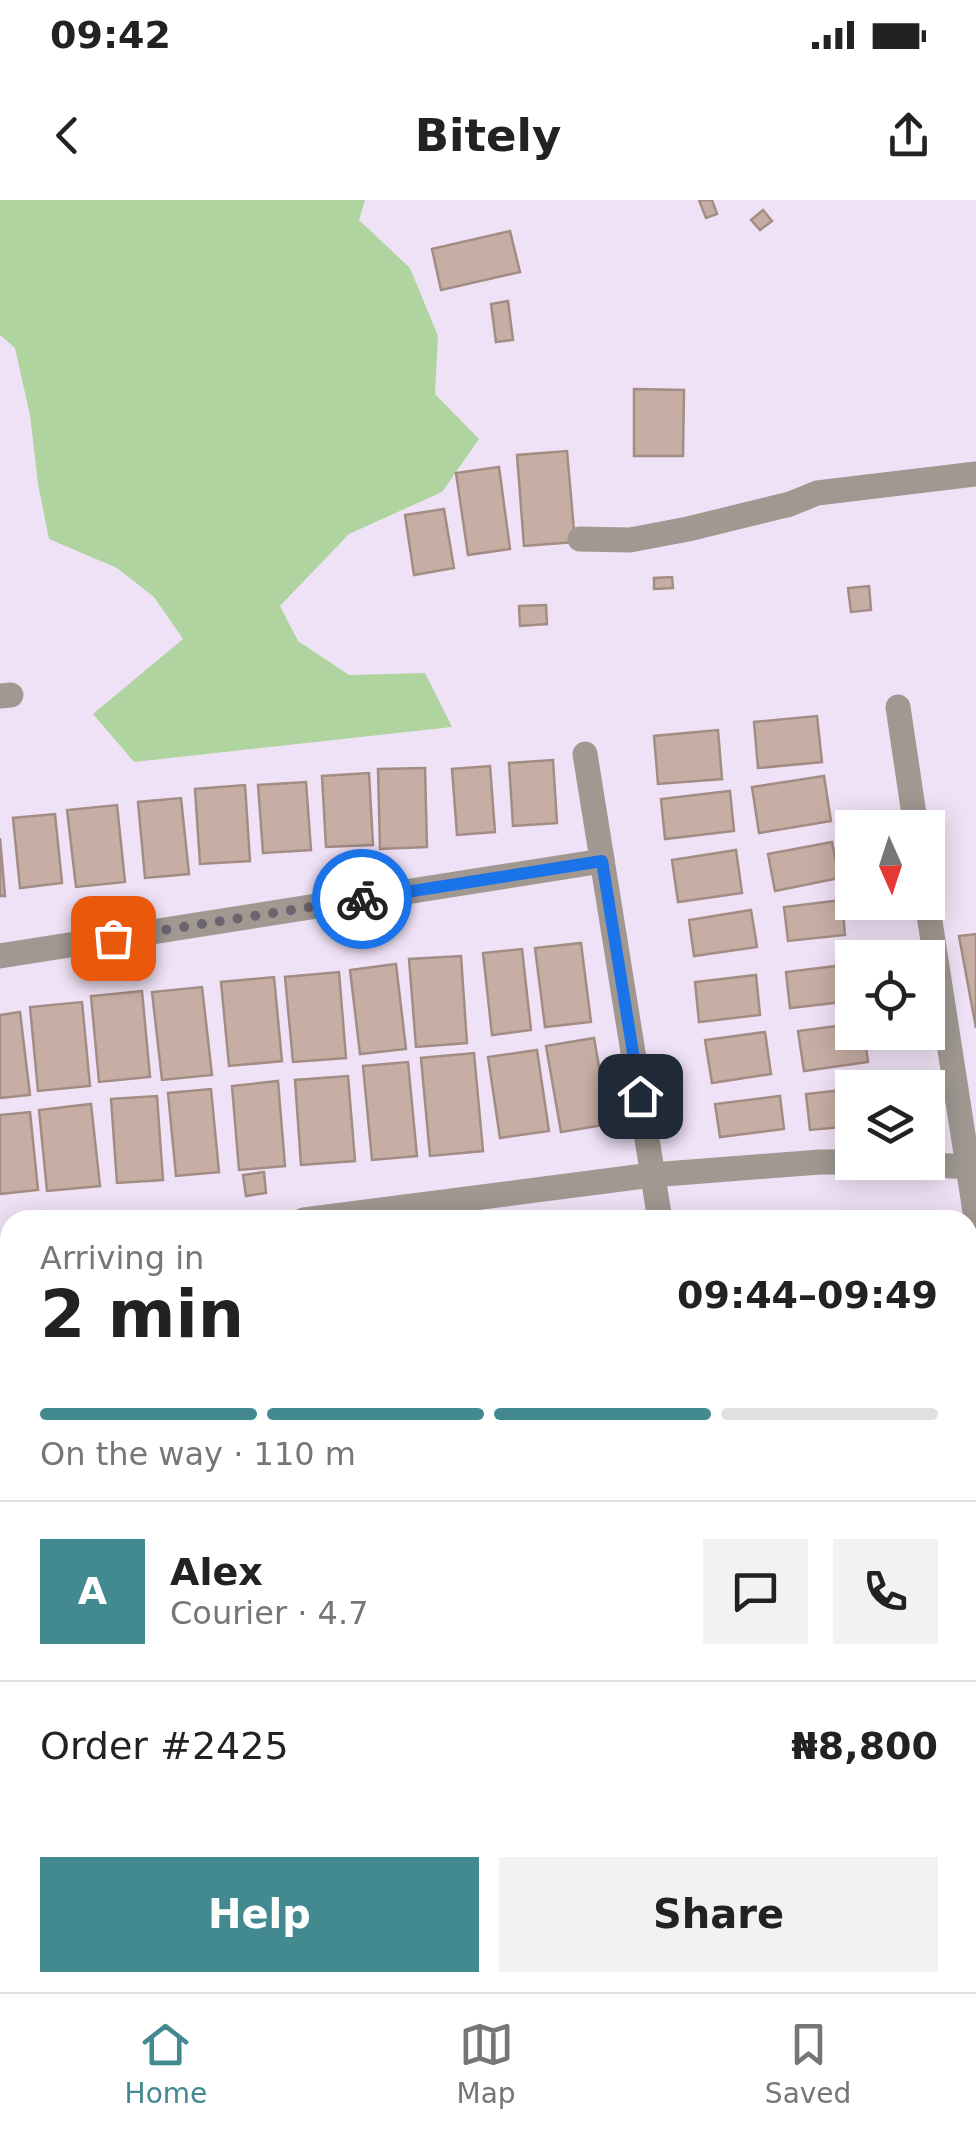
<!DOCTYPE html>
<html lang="en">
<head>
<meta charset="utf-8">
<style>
	:root { --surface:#fff; --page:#f2f2f2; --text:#222; --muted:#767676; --line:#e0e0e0; --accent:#428a8f }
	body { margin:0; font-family:"DejaVu Sans",sans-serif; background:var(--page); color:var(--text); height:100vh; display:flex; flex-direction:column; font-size:38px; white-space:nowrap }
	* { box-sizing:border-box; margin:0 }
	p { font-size:32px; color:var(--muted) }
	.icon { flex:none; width:55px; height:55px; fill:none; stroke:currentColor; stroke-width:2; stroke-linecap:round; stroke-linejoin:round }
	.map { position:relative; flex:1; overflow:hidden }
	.details { position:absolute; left:0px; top:1010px; width:978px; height:782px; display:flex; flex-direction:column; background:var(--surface); border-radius:30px 30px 0 0; box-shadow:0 5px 25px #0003 }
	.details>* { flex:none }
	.needle { width:65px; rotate:177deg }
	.buttons { position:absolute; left:835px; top:610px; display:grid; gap:20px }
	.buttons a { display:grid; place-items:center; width:110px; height:110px; border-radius:0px; background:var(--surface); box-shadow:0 5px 25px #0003; font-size:50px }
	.pin { position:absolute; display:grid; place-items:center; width:85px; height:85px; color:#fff; margin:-42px; border-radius:20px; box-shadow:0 5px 15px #0006 }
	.courier { position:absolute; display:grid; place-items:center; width:100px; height:100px; margin:-50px; border:8px solid #1a73e8; border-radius:50%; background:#fff; color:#222; box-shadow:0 2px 12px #0007 }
	.head em { font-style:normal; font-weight:700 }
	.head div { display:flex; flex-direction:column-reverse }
	.head { display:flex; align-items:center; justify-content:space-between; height:170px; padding:0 40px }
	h1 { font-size:65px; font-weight:700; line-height:75px }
	.bar { display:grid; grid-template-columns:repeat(4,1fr); gap:15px 10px; align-content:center; height:120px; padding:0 40px }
	.bar i { height:12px; border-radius:8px; background:var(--line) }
	.bar .selected { background:var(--accent) }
	.bar p { grid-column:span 4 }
	.line { display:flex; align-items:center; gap:25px; padding:0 40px; border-top:2px solid var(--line) }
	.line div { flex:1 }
	.round { display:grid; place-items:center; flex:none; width:105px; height:105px; border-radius:0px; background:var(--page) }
	.action { display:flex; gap:20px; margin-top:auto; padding:20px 40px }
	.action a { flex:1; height:115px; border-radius:0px; background:var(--accent); color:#fff; font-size:40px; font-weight:700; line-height:115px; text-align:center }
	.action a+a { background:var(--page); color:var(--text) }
	.status { display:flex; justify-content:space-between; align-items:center; height:70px; padding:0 50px; background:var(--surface); direction:ltr }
	.status svg { height:28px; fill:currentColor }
	header { display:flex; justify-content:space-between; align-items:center; height:130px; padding:0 40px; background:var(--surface); font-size:45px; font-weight:700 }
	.menu { display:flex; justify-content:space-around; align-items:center; height:140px; border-top:2px solid var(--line); background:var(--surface); font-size:28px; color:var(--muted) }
	.menu a { display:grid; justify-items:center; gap:5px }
	.menu .selected { color:var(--accent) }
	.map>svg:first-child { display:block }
</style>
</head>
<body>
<div class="status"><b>09:42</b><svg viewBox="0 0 49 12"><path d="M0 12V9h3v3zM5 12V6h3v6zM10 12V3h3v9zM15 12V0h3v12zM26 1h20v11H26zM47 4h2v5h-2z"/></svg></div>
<header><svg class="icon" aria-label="back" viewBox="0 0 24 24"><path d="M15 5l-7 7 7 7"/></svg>Bitely<svg class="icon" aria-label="share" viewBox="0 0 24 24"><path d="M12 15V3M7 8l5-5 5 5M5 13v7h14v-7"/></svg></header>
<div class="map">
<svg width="976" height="1792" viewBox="0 0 976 1792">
	<rect width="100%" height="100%" fill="#f0e2f6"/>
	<polygon fill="#afd4a0" points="0,0 365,0 359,20 410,68 438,136 435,194 479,239 442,292 349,334 280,406 298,441 349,475 425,473 452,527 134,562 93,514 183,439 154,397 117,368 49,339 38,284 30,215 15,148 0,135"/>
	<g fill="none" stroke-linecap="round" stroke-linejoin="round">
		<g stroke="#39bde8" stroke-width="9">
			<polyline points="968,1626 976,1624"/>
			<polyline points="96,1792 146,1782"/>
		</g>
	</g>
	<g fill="#c7aea5" stroke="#a38c83" stroke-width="2.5">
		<polygon points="699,0 712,0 717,14 706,18"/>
		<polygon points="763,10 772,21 760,30 751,20"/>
		<polygon points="510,31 520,72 441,90 432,49"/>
		<polygon points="508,101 513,140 496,142 491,104"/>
		<polygon points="634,189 684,190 683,256 634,256"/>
		<polygon points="567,251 575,342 524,346 517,255"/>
		<polygon points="499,267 510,349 468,355 456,273"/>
		<polygon points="444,309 454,368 414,375 405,315"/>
		<polygon points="672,377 673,388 654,389 654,378"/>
		<polygon points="869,386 871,410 851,412 848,388"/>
		<polygon points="546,405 547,424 520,426 519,406"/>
		<polygon points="817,516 822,562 758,568 754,522"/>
		<polygon points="718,530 722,579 658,584 654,536"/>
		<polygon points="553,560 557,623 513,626 509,563"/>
		<polygon points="490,566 495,632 457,635 452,569"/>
		<polygon points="425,568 427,647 380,649 378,569"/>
		<polygon points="369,573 373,645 326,647 322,576"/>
		<polygon points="824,576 831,621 759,633 752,587"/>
		<polygon points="306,582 311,650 263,653 258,585"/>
		<polygon points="245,585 250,661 200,664 195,589"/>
		<polygon points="730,591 734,631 665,639 661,599"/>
		<polygon points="181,598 189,674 145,678 138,602"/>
		<polygon points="117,605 125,682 76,687 67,610"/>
		<polygon points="55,614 62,683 20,688 13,618"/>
		<polygon points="0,638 5,696 0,696"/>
		<polygon points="832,642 839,678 775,691 768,654"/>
		<polygon points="736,650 742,693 678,702 672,660"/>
		<polygon points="842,700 845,735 788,741 784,707"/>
		<polygon points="751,710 757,747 694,756 689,720"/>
		<polygon points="976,734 976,828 959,736"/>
		<polygon points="581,743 591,822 545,827 535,748"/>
		<polygon points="522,749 531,830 492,835 483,753"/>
		<polygon points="461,756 467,843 416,847 409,759"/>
		<polygon points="396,764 406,849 360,854 350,770"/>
		<polygon points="852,764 852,801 790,808 786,772"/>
		<polygon points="339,772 346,858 293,862 285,777"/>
		<polygon points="756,775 760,815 699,822 695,782"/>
		<polygon points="274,777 282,861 229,866 221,782"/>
		<polygon points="202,787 212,875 162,880 152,792"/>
		<polygon points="142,791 150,877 99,882 91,796"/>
		<polygon points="82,802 90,886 38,891 30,807"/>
		<polygon points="20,812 30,895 0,898 0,815"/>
		<polygon points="852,824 852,832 864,832 868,862 804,871 798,831"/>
		<polygon points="765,832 771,874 712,883 705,840"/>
		<polygon points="594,838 609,924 561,932 546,846"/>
		<polygon points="537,850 549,931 500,938 488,857"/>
		<polygon points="474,853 483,951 430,956 421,858"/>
		<polygon points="408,862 417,956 372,960 363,866"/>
		<polygon points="348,876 355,961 301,965 295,880"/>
		<polygon points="278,881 285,966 239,970 232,886"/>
		<polygon points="211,889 219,972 176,976 168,893"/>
		<polygon points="852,889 852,926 810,930 806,894"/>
		<polygon points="157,896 163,980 117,983 111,899"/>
		<polygon points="780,896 784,929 720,937 715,904"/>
		<polygon points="91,904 100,986 47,991 39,910"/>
		<polygon points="30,912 38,990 0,994 0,915"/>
		<polygon points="264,972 266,993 246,996 243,975"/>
		<polygon points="796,1015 796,1020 751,1020"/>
		<polygon points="976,1244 976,1267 968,1267 968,1245"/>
		<polygon points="968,1435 973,1486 968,1487"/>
		<polygon points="968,1497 976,1497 976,1560 968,1561"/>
		<polygon points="974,1674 976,1709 968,1710 968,1676"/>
		<polygon points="976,1728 976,1790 881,1792 880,1782 968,1782 968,1729"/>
		<polygon points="485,1782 607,1782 609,1792 487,1792"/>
		<polygon points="637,1782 741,1782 742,1792 638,1792"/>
		<polygon points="753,1782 865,1782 867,1792 755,1792"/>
		<polygon points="447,1783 449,1792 400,1792"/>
	</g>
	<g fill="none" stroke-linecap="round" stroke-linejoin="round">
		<g stroke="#a09891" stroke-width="25">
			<polyline points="580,339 630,340 688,329 790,304 817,293 976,274"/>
			<polyline points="0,496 11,495"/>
			<polyline points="898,507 916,628"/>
			<polyline points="585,554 660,1020"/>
			<polyline points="927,702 976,1018"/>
			<polyline points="0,756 602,661"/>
			<polyline points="857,962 976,967"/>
			<polyline points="304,1020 652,975 820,962 852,962"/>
			<polyline points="0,1059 10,1058"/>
			<polyline points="0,1319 10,1317"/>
			<polyline points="0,1605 10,1603"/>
		</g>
	</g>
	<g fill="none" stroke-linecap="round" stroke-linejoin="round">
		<polyline stroke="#6c646f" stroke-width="10" stroke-dasharray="0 18" points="113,738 362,699"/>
		<polyline stroke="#1a73e8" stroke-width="12" points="362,699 602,661 640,896"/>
	</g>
</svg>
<div class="buttons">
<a><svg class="needle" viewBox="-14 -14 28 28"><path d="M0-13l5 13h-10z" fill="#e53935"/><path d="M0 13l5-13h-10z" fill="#767676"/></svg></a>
<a><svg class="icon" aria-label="locate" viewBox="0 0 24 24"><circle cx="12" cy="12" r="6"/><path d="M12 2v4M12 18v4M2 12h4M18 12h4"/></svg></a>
<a><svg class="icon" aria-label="layers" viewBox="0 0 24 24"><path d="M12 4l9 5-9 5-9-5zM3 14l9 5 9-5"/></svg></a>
</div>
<div class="pin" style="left:113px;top:738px;background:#ea580c"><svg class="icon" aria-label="bag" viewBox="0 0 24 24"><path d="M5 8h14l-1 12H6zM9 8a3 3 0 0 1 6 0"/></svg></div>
<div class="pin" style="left:640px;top:896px;background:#1f2937"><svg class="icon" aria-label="home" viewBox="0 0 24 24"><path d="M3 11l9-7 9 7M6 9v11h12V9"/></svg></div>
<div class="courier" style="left:362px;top:699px"><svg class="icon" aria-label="bike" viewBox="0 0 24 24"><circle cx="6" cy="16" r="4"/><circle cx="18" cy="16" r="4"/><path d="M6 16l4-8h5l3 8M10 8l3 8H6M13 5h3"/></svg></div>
<section class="details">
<div class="head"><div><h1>2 min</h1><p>Arriving in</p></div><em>09:44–09:49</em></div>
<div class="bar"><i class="selected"></i><i class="selected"></i><i class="selected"></i><i></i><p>On the way · 110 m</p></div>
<div class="line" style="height:180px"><b class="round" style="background:var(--accent);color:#fff">A</b><div><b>Alex</b><p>Courier · 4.7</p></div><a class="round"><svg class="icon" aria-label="chat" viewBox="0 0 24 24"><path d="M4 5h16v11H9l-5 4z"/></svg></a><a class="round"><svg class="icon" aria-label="phone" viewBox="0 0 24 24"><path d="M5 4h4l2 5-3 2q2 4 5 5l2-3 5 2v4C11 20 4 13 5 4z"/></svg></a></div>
<div class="line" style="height:130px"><div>Order #2425</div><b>₦8,800</b></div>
<div class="action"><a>Help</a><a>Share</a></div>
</section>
</div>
<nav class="menu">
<a class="selected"><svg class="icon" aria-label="home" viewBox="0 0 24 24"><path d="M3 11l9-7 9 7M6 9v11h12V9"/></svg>Home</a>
<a><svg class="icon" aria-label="map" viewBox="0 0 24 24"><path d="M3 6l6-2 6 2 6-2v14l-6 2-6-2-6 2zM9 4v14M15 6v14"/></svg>Map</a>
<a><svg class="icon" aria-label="saved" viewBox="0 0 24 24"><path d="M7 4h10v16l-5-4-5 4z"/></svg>Saved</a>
</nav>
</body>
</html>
